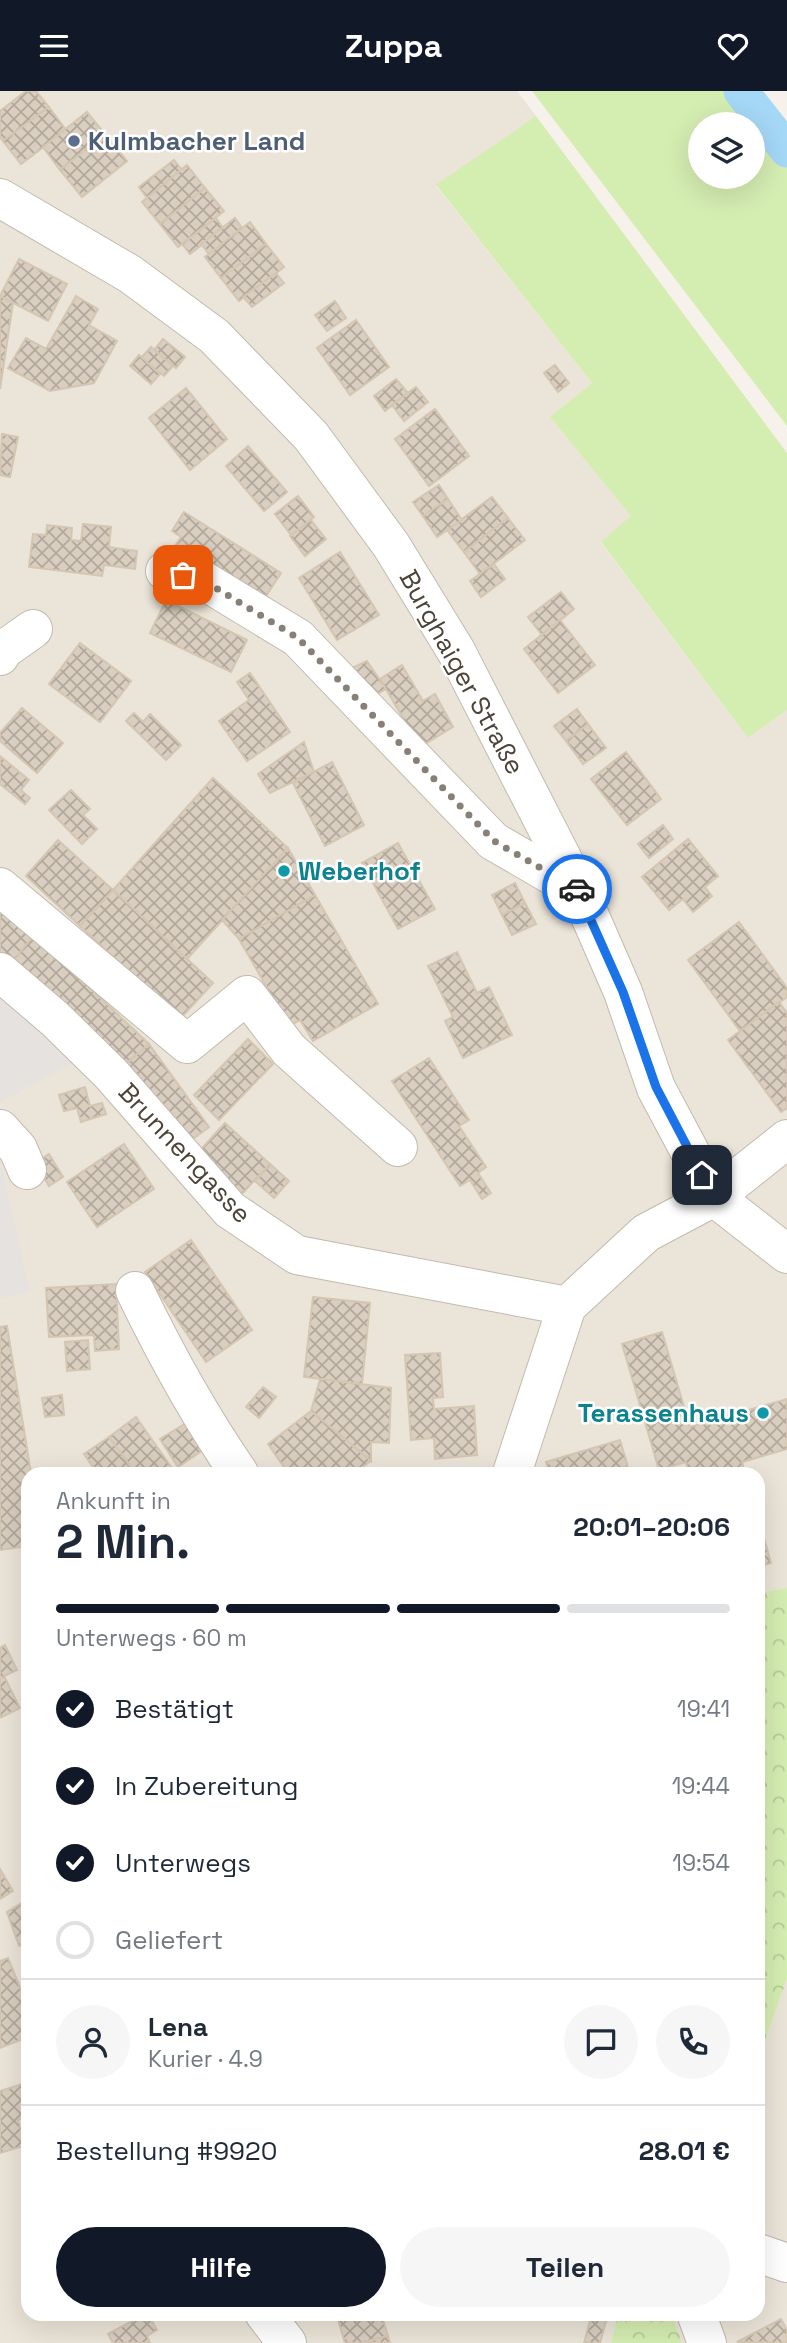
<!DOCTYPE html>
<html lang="de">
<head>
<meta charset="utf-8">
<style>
	:root { --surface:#fff; --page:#f6f6f7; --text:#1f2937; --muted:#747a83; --line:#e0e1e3; --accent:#111827 }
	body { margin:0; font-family:"Space Grotesk",sans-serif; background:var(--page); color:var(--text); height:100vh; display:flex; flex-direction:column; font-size:26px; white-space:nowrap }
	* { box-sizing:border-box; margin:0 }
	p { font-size:23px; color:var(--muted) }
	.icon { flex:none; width:38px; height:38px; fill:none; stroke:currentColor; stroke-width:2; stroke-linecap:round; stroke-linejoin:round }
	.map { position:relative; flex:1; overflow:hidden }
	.panel { position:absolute; left:21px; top:1376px; width:744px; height:854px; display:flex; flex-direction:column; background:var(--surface); border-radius:21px; box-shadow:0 7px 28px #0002 }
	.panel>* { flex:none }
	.tools { position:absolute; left:688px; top:21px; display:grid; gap:14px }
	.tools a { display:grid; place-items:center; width:77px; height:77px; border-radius:50%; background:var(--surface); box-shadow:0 7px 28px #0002; font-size:35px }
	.pin { position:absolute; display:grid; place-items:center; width:60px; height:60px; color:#fff; margin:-30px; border-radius:14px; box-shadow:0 4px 10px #0006 }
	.courier { position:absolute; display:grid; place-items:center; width:70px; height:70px; margin:-35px; border:5px solid #1a73e8; border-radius:50%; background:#fff; color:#222; box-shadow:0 2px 9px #0007 }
	.overview em { font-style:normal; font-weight:600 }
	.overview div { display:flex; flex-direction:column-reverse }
	.overview { display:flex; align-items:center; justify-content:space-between; height:119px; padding:0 35px }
	h1 { font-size:46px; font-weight:600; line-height:52px }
	.bar { display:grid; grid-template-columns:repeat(4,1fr); gap:10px 7px; align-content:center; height:84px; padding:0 35px }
	.bar i { height:9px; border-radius:5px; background:var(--line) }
	.bar .active { background:var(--accent) }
	.bar p { grid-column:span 4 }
	.line { display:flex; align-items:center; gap:18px; padding:0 35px; border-top:2px solid var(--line) }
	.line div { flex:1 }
	.round { display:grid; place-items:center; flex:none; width:74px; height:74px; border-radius:37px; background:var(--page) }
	ol { padding:0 35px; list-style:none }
	li { display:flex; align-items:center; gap:21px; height:77px }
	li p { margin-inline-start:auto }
	li .icon { padding:7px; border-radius:50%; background:var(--accent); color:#fff; stroke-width:4 }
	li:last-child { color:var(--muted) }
	li i { width:38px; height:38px; border:4px solid var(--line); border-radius:50% }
	.action { display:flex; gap:14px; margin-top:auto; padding:14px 35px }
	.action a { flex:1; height:80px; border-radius:42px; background:var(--accent); color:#fff; font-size:28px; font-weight:600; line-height:80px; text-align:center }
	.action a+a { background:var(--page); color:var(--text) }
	header { display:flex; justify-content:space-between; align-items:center; height:91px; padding:0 35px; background:var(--accent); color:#fff; font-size:32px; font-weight:600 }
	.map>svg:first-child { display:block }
</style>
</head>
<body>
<header><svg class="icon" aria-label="menu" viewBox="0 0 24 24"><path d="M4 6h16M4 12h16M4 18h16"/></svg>Zuppa<svg class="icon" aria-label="heart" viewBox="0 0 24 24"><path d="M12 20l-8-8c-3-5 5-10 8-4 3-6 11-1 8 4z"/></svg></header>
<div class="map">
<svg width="787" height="2252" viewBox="0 0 787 2252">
	<defs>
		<pattern id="forest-crowns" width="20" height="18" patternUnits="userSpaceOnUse" patternTransform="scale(1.75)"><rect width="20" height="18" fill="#d4edb1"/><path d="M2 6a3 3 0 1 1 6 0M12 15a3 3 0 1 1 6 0" fill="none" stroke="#b8cc99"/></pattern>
		<pattern id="building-cross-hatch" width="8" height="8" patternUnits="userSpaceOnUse" patternTransform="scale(1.75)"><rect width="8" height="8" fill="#d9cebf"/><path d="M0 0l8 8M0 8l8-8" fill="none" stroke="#b2a99c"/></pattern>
	</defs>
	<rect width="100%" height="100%" fill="#f6f2eb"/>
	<g fill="#ebe4d8">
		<polygon points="0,0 517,0 536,25 436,95 592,292 550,326 632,426 601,452 748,647 787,619 787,1497 758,1502 758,1382 28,1382 28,2222 618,2223 611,2252 0,2252"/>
		<polygon points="787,1888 787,2252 682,2252 672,2223 758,2222 758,1969"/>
	</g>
	<g fill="#d4edb1" fill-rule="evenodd">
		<path d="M532,0H735L787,66V335ZM700,33H752V86H700Z"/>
		<polygon points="536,25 787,362 787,619 748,647 601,451 631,425 550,326 592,292 436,94"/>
	</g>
	<g fill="url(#forest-crowns)">
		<polygon points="787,1497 787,1888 758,1969 758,1502"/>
		<polygon points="618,2223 672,2223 682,2252 611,2252"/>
	</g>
	<g fill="#e5e2df">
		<polygon points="0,901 76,970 0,1011"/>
		<polygon points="0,1069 30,1201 0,1207"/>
	</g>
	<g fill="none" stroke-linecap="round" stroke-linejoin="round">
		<polyline stroke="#a4d8f6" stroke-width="35" points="741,0 787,59"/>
	</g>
	<g fill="url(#building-cross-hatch)" stroke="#d5c6b2" stroke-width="2">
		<polygon points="26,0 36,0 49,16 3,50 0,46 0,20"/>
		<polygon points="49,16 66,39 21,73 3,50"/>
		<polygon points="87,21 105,43 60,79 43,56"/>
		<polygon points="105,43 127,70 82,106 60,79"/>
		<polygon points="174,69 182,79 147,107 139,96"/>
		<polygon points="187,74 205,97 160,133 142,111"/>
		<polygon points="205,97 224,120 178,156 160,133"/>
		<polygon points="216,127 223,137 190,163 182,153"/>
		<polygon points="235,127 242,137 209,163 201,153"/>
		<polygon points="250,131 266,153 221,187 205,166"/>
		<polygon points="266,153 284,176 239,210 221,187"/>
		<polygon points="19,168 67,193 48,230 0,205"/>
		<polygon points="276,182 284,192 252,216 243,206"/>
		<polygon points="0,205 13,212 0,298"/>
		<polygon points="76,205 98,218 89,234 117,250 94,292 50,300 8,277 26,247 46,258"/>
		<polygon points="335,210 346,227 327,240 315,224"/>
		<polygon points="356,229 389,276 350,304 317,257"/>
		<polygon points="163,248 185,266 176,277 154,259"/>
		<polygon points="151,256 173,275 164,285 141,267"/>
		<polygon points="139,264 160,283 151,293 130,275"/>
		<polygon points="555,274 569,292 558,301 544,282"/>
		<polygon points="396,288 408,302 385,320 374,305"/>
		<polygon points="416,296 428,311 404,330 392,314"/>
		<polygon points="186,297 227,348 190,379 149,327"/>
		<polygon points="435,318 469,365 429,395 395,348"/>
		<polygon points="2,343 18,346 10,386 0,384"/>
		<polygon points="248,355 287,401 264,420 226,375"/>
		<polygon points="439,394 448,408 423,425 413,411"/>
		<polygon points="298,405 314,426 291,444 275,423"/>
		<polygon points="492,406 508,427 464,461 447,439"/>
		<polygon points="448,408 462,429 437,446 423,425"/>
		<polygon points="184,421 281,482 263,510 175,455 181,446 172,440"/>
		<polygon points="508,427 525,449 480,483 464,461"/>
		<polygon points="311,429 326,448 305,465 290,445"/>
		<polygon points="83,433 111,436 109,456 137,460 135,478 104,474 102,485 29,476 33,443 46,444 47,434 72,437 71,449 81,450"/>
		<polygon points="340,461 379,524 337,549 299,487"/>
		<polygon points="494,473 505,488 481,506 470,490"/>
		<polygon points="561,501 574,518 542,544 528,526"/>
		<polygon points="166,509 247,549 231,581 150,542"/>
		<polygon points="560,529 595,574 558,602 524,558"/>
		<polygon points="80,552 131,590 100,631 49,593"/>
		<polygon points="367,570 386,598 370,607 343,581"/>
		<polygon points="402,574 423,610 435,603 453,636 420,656 380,588"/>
		<polygon points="250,582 290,641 247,670 219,630 249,609 237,591"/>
		<polygon points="22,617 63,652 37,682 0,650 0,642"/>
		<polygon points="577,618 588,633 566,650 554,635"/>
		<polygon points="134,622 143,631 150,623 181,654 166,669 126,630"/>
		<polygon points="588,633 606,657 583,673 566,650"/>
		<polygon points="304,651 314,681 270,702 258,683"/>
		<polygon points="626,661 661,708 627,734 591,688"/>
		<polygon points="0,665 29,689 21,699 30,707 25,713 0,693"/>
		<polygon points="332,671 364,734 325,755 293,692"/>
		<polygon points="213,687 288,757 187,868 113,799"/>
		<polygon points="71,699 90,718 83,724 97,738 82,753 49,719"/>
		<polygon points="663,734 673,748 649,767 638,753"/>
		<polygon points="688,748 718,785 705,796 712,805 693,821 683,808 669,819 642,786"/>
		<polygon points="58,749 113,799 80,835 26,785"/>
		<polygon points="398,752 435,818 398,838 362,772"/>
		<polygon points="288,757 315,804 239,848 222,829"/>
		<polygon points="515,792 525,812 502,824 492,804"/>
		<polygon points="113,799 213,892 180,928 80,835"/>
		<polygon points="315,804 378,913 313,950 300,929 289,935 239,848"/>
		<polygon points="525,812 536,833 512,844 502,824"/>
		<polygon points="0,820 34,844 11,873 0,865"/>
		<polygon points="739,831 787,897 787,906 740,940 688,869"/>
		<polygon points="34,844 149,953 121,977 11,873"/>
		<polygon points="457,861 477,902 489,896 512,944 463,967 445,930 453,926 428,875"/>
		<polygon points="779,911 787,922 787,1017 781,1021 728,949"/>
		<polygon points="248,948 273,973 219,1029 194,1004"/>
		<polygon points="149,953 209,1036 179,1058 121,977"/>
		<polygon points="429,967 469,1029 459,1035 486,1076 478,1082 491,1102 482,1108 470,1089 460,1095 392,990"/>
		<polygon points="85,996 90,1015 102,1012 106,1023 81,1031 77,1017 64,1020 59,1004"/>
		<polygon points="225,1032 270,1073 239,1106 194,1066"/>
		<polygon points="124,1053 154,1098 97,1136 67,1091"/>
		<polygon points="49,1063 63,1086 49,1095 35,1072"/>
		<polygon points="270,1073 289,1090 274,1107 255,1090"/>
		<polygon points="191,1149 252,1239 206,1271 145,1181"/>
		<polygon points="116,1193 119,1258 95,1260 94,1244 49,1246 46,1197"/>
		<polygon points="313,1206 370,1212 362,1293 304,1286"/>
		<polygon points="7,1235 31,1382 28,1382 28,1455 0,1459 0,1236"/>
		<polygon points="662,1241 690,1336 787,1308 787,1358 742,1371 745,1382 686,1382 689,1382 686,1371 659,1379 622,1253"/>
		<polygon points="88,1249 90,1278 67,1280 65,1251"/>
		<polygon points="440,1262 443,1306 433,1307 434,1318 474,1315 477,1364 435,1368 434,1347 411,1349 405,1264"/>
		<polygon points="320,1288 391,1297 389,1352 371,1351 371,1370 311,1320"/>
		<polygon points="263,1296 276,1306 259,1327 246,1316"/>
		<polygon points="62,1304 64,1324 45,1326 42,1307"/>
		<polygon points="311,1320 371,1370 354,1382 288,1382 268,1353"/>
		<polygon points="136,1326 174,1380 171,1382 135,1382 109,1346"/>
		<polygon points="186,1332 203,1359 178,1376 160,1348"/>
		<polygon points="109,1346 135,1382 97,1382 84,1363"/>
		<polygon points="620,1349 628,1376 606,1382 549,1382 546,1371"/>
		<polygon points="758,1425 771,1472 758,1476"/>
		<polygon points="5,1554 17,1579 4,1585 20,1617 0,1627 0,1557"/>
		<polygon points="0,1778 13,1800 0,1808"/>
		<polygon points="28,1808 28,1851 19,1855 7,1821"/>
		<polygon points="8,1867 28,1916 28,1946 0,1957 0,1870"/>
		<polygon points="28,1991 28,2026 18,2029 26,2054 0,2062 0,2000"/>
		<polygon points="147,2222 157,2239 147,2245 150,2252 113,2252 108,2243"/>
		<polygon points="336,2222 381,2222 388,2245 360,2252 345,2252"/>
		<polygon points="592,2222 608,2223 600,2252 584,2252"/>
		<polygon points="781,2228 787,2239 787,2252 737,2251"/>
		<polygon points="388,2245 390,2252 360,2252"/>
	</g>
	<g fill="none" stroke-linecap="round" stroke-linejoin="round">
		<g stroke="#c3baac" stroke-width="40">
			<g id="minor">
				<polyline points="0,107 130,183 214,245 311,345 391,454 456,560 579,800 623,901 656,997 714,1106 787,1163"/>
				<polyline points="165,480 201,488 298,547 493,750 579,800"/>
				<polyline points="0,565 2,560 33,538"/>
				<polyline points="0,796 187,953 247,904 289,959 398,1056"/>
				<polyline points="0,881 55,928 111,983 230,1119 297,1164 567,1215"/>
				<polyline points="0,1038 18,1058 27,1079"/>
				<path d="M135,1200C166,1264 199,1324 239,1382"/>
				<polyline points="512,1382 567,1215 646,1142 714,1106 787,1048"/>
				<polyline points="758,2162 787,2172"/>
				<polyline points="264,2222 287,2252"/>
				<polyline points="696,2222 707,2252"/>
			</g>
		</g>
		<use href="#minor" stroke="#fff" stroke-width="38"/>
	</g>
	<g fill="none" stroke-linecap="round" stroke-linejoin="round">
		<polyline stroke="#888077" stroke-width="7" stroke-dasharray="0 12.6" points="183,484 201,488 298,547 494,750 577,798"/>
		<polyline stroke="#1a73e8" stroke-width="9" points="577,798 623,901 656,996 702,1084"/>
	</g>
	<circle fill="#5c6f8a" stroke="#fff" stroke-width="2.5" cx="74" cy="50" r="7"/>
	<g fill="#0f9aa8" stroke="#fff" stroke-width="2.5">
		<circle cx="284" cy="780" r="7"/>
		<circle cx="763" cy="1322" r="7"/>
	</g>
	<g text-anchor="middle" stroke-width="5" stroke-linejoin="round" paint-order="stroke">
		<g font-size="26" font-weight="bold" fill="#4e5e75" stroke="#fff" text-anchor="start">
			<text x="88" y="59">Kulmbacher Land</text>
		</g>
		<g font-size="26" fill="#4c4338" stroke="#fff">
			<text transform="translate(462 581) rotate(61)" y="9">Burghaiger Straße</text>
			<text transform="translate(185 1062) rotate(47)" y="9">Brunnengasse</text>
		</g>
		<g font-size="26" font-weight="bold" fill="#0d838f" stroke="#fff" text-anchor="start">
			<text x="298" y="789">Weberhof</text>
			<text x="749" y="1331" text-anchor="end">Terassenhaus</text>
		</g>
	</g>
</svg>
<div class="tools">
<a><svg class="icon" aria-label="layers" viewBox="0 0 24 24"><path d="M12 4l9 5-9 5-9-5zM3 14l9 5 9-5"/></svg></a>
</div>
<div class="pin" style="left:183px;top:484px;background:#ea580c"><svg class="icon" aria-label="bag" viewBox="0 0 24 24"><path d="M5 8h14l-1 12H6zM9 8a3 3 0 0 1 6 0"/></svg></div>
<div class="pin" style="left:702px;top:1084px;background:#1f2937"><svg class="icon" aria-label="home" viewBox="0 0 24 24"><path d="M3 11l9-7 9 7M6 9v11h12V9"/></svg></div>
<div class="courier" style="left:577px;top:798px"><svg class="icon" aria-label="car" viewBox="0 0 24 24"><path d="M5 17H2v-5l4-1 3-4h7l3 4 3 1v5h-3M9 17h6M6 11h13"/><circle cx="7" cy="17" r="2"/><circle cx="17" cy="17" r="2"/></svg></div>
<section class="panel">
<div class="overview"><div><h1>2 Min.</h1><p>Ankunft in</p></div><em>20:01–20:06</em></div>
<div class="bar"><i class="active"></i><i class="active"></i><i class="active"></i><i></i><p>Unterwegs · 60 m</p></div>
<ol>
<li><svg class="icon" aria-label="check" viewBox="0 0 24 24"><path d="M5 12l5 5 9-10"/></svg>Bestätigt<p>19:41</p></li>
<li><svg class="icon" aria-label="check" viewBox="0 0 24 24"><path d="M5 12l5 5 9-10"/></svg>In Zubereitung<p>19:44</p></li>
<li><svg class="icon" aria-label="check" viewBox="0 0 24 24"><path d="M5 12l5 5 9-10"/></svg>Unterwegs<p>19:54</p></li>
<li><i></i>Geliefert</li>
</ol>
<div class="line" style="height:126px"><a class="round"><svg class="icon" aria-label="person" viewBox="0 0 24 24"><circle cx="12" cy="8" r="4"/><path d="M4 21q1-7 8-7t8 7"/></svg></a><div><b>Lena</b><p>Kurier · 4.9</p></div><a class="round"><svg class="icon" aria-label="chat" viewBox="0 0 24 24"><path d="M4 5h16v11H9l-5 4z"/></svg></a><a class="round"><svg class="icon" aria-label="phone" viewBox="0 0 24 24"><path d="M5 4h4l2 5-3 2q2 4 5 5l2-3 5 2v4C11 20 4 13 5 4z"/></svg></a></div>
<div class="line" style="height:91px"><div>Bestellung #9920</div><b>28.01 €</b></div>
<div class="action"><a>Hilfe</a><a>Teilen</a></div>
</section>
</div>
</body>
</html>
